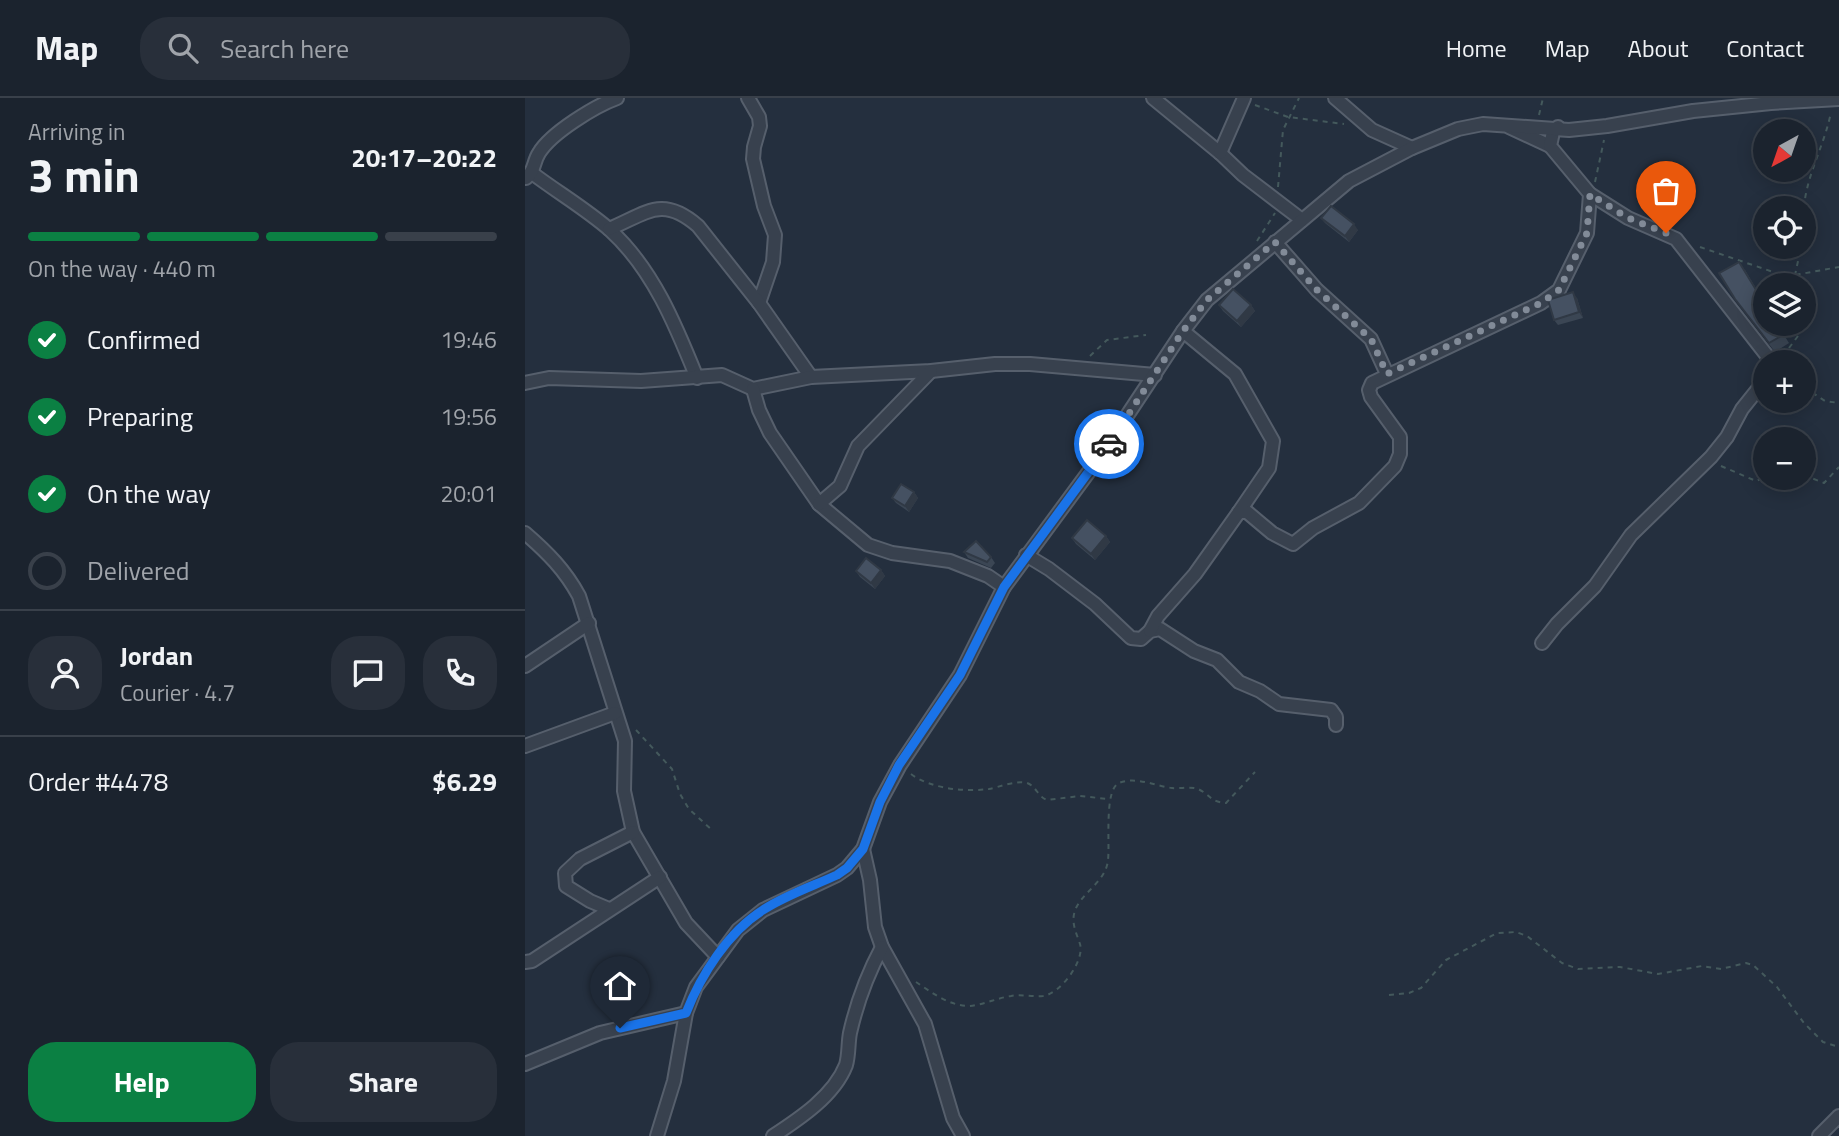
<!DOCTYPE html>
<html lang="en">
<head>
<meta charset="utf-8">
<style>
	:root { --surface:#1b232e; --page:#282f3a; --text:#f1f3f6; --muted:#a0a4aa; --line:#39404a; --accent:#0b8043 }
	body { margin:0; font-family:"Titillium Web",sans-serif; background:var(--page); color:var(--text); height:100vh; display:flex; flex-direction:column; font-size:26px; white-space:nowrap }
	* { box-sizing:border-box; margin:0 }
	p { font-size:23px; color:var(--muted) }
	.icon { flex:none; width:38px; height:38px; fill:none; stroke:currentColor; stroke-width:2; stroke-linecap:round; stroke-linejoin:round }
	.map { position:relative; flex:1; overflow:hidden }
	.panel { display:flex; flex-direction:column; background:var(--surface); width:525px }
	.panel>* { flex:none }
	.needle { width:46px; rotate:220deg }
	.buttons { position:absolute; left:1228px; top:21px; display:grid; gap:14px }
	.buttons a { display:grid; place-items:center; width:63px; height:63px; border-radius:50%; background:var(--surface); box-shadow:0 4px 18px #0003,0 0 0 2px var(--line); font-size:35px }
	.pin { position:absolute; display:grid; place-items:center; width:60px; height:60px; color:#fff; margin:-72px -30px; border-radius:50% 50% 50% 0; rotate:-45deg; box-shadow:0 0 7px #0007 }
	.pin .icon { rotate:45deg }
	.courier { position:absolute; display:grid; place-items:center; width:70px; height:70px; margin:-35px; border:5px solid #1a73e8; border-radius:50%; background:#fff; color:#222; box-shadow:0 2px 9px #0007 }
	.summary em { font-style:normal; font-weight:700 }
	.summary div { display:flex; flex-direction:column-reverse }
	.summary { display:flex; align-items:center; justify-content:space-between; height:119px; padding:0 28px }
	h1 { font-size:46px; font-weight:700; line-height:52px }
	.bar { display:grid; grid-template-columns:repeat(4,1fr); gap:10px 7px; align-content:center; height:84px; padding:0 28px }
	.bar i { height:9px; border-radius:5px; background:var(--line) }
	.bar .active { background:var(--accent) }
	.bar p { grid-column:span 4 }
	.line { display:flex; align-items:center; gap:18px; padding:0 28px; border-top:2px solid var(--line) }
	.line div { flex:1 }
	.round { display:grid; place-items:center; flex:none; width:74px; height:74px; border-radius:28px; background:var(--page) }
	ol { padding:0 28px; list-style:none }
	li { display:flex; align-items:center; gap:21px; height:77px }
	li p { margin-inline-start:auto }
	li .icon { padding:7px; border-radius:50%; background:var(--accent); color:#fff; stroke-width:4 }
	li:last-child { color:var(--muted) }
	li i { width:38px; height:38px; border:4px solid var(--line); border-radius:50% }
	.cta { display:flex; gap:14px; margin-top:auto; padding:14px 28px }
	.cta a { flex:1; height:80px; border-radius:28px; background:var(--accent); color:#fff; font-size:28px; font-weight:700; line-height:80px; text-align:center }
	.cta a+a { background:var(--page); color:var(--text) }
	header { display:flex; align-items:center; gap:42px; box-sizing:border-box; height:98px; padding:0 35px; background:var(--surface); border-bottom:2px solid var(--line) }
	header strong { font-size:33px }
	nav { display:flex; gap:38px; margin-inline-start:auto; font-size:24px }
	.search { width:490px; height:63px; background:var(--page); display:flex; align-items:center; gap:18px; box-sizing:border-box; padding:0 24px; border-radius:28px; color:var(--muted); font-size:26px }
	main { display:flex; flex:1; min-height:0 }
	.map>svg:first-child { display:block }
</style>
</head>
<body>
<header>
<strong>Map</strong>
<div class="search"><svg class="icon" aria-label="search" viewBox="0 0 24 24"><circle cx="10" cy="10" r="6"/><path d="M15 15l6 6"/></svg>Search here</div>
<nav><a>Home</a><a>Map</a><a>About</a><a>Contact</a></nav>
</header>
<main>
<section class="panel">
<div class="summary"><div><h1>3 min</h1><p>Arriving in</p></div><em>20:17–20:22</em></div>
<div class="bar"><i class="active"></i><i class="active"></i><i class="active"></i><i></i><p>On the way · 440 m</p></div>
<ol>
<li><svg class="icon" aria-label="check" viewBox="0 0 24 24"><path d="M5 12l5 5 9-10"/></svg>Confirmed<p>19:46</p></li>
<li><svg class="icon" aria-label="check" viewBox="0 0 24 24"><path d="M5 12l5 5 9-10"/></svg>Preparing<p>19:56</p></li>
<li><svg class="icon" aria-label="check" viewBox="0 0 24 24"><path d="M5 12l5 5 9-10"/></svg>On the way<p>20:01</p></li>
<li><i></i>Delivered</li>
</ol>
<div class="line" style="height:126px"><a class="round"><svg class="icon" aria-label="person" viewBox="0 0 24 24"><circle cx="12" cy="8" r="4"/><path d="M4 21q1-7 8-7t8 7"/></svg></a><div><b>Jordan</b><p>Courier · 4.7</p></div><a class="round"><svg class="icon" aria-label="chat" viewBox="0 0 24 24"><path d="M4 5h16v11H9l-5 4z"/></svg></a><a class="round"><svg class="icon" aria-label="phone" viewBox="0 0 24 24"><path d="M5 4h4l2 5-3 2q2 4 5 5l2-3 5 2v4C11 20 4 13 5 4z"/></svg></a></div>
<div class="line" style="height:91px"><div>Order #4478</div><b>$6.29</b></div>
<div class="cta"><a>Help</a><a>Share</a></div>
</section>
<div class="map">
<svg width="1314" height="1038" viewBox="0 0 1314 1038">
	<rect width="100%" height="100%" fill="#242f3e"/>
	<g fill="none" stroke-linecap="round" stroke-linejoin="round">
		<g stroke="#565f6c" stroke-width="16">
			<g id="minor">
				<polyline points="223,0 234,19 235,28 229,49 228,61 239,108 250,137 248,164 234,205"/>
				<polyline points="628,0 695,55 718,77 777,122"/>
				<polyline points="810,0 847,32 887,50"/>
				<polyline points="984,29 1025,48"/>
				<polyline points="695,55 719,0"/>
				<path d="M7,75C32,94 61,111 85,132C128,171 151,228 172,280"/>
				<path d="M1,80C10,73 8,64 14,55C26,35 70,8 92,0"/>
				<polyline points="1065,96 1103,120 1151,141 1247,264"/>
				<path d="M84,131C122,115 137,97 173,128L234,205L286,279"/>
				<polyline points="750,144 792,192 846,241 862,276"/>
				<polyline points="658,233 710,276 748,343 744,370 714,414"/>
				<polyline points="0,285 24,280 116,283 197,277 228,291 286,279 406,273 470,266 505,266 630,277"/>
				<polyline points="228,291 234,312 245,335 294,406 343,447 367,455 425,463 463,478 479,489"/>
				<polyline points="294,406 315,388 333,348 406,273"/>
				<path d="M0,435C22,454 40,472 54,498L100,643L99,693L108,734L161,825L193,859"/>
				<polyline points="501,457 524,471 570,506 606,540 616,541 625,533 635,531 669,553 692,562 714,584 735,593 754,606 806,612 811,619 811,627"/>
				<polyline points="625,533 633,518 670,476 714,414 722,414 747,435 768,446 788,430 834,405 870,368 875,356 875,339 846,299 844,292 847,285 1016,205 1034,192 1062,135 1065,96 1025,48 1028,34 1033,29"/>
				<polyline points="1017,545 1032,526 1070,488 1106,437 1186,359 1202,339 1217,311 1241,281"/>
				<polyline points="0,568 64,525"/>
				<polyline points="0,648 90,615"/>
				<polyline points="338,751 345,782 350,829 357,849 400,926 428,1020 438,1038"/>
				<polyline points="84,811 65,803 41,788 40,775 55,761 108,734"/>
				<polyline points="0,864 7,863 135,779"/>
				<polyline points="0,966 75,935 161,915"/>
				<polyline points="132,1038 149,983 161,915 171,889 213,832 238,812 312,777 322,770 338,751 355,704 375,667 435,577 479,489 574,360 658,233 682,202 824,83 887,50 933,31 958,26 1044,32 1082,28 1168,13 1246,5 1314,1"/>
				<path d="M248,1038C274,1021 309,998 321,967C324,957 323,945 325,935C332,904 342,877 357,849"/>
				<polyline points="1294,1038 1314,1018"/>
			</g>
		</g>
		<g stroke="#44595c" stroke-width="2" stroke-dasharray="5 5" stroke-linecap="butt">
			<polyline points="730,7 763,19 819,26"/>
			<polyline points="1014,17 1018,0"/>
			<polyline points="1070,84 1079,42"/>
			<polyline points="753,89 758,32 774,0"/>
			<path d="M1279,110C1281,78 1300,46 1306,14"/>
			<polyline points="732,143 750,115"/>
			<polyline points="1175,149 1251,175 1270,177 1314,169"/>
			<polyline points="1274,187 1270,177 1276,149"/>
			<polyline points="1279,199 1279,223"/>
			<polyline points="565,258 582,242 621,237"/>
			<polyline points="1258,258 1279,230 1279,226"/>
			<polyline points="1279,289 1300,303 1314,305"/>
			<polyline points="1196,368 1231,383 1241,379"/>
			<polyline points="1279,377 1299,385 1314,369"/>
			<polyline points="111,632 147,671 155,696 164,711 188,733"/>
			<path d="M386,676C406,691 440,694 464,691C475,689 491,682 502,685C511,688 513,699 522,702L555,698L583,701"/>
			<path d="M391,884C406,894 424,908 444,908C458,907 472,900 486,898C496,896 507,899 518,898C535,896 560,863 555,846C551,834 545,823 551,810C560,792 581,783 583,762C585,746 579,691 594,685C611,678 630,688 647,690C655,691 666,688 673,691C686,697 685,704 701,705L730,674"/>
			<polyline points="864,897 884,895 896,890 921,862 972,835 991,834 1002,838 1037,865 1053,871 1095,869 1133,876 1177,868 1196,871 1221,865 1228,867 1252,889 1279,925 1298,944 1314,949"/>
		</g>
		<use href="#minor" stroke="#38414e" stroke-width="12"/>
	</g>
	<g fill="#3b4654">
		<polygon points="796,120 833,132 824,144 800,125"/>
		<polygon points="1220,172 1241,207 1241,226 1252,226 1264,245 1250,254 1210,201"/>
		<polygon points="1052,200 1058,220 1033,227 1029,222"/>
		<polygon points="694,207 726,207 730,213 716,229 698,213"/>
		<polygon points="389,394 393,400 384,414 371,405 367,400"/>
		<polygon points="581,438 585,444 570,462 551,446 547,440"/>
		<polygon points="439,454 466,459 470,465 466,470 443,460"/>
		<polygon points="356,472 360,478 350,491 335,479 331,473"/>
	</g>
	<g fill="#303945">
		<polygon points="829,126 833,132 824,144 820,138"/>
		<polygon points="1048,194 1052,200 1058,220 1054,214"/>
		<polygon points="726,207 730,213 716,229 712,223"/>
		<polygon points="389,394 393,400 384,414 380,408"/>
		<polygon points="581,438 585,444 570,462 566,456"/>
		<polygon points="356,472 360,478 350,491 346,485"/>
	</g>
	<g fill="#455162" stroke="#303945" stroke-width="2">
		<polygon points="806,108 829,126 820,138 796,120"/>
		<polygon points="1214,164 1241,208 1241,226 1251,226 1258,237 1244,245 1210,201 1194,175"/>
		<polygon points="708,191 726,207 712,223 694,207"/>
		<polygon points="1048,194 1054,214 1029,222 1023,202"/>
		<polygon points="376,386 389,394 380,408 367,400"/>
		<polygon points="562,422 581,438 566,456 547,440"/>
		<polygon points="451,443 466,459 462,464 439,454"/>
		<polygon points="341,460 356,472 346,485 331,473"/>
	</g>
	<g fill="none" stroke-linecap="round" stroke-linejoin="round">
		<polyline stroke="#828b98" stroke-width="7" stroke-dasharray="0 12.6" points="584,346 658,233 682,202 750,144 792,192 846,241 862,276 1016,205 1034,192 1062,135 1065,96 1103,120 1141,135"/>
		<path stroke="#1a73e8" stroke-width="9" d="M95,930L161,915C176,877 203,834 238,812C261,797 288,788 312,777L322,770L338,751L355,704L374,667L435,577L479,489L584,346"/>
	</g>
</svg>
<div class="buttons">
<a><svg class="needle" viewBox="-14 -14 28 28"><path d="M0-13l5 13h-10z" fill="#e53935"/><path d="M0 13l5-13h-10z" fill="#a0a4aa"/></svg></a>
<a><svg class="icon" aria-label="locate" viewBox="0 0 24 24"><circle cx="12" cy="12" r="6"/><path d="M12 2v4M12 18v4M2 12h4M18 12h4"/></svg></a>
<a><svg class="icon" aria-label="layers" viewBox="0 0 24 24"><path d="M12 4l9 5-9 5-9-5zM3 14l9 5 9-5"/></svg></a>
<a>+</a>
<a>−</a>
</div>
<div class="pin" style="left:1141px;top:135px;background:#ea580c"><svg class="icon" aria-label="bag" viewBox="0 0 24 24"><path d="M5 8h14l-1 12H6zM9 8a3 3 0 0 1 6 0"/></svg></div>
<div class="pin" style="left:95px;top:930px;background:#1f2937"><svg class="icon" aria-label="home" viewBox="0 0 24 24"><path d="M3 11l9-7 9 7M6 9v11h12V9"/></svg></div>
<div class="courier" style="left:584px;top:346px"><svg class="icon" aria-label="car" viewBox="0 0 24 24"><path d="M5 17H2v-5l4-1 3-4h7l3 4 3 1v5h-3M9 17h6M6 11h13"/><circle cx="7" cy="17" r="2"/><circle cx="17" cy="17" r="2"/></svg></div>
</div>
</main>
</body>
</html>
